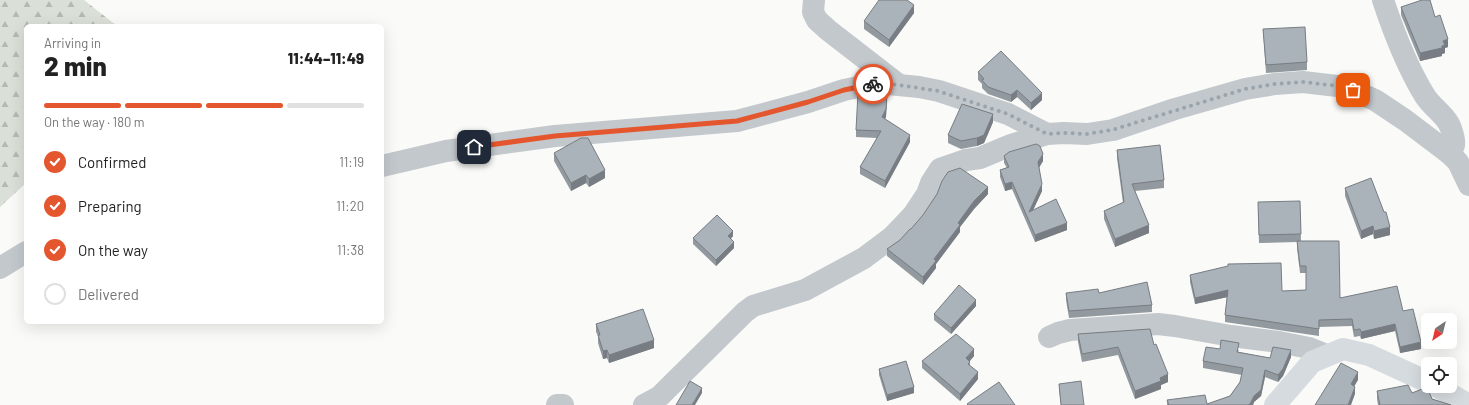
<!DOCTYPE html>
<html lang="en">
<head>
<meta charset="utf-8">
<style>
	:root { --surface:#fff; --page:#f2f2f2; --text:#222; --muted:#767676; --line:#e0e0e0; --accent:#e4572e }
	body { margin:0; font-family:Barlow,sans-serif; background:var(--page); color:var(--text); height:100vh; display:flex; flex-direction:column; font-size:15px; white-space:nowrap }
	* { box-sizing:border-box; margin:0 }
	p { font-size:13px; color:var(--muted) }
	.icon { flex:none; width:22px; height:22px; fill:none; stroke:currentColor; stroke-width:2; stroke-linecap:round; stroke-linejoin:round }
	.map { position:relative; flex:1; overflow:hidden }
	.drawer { position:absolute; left:24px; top:24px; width:360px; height:300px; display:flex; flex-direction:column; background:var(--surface); border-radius:6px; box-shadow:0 4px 16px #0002 }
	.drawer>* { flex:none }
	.needle { width:26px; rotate:215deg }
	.controls { position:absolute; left:1421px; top:313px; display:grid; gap:8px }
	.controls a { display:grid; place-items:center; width:36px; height:36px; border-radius:6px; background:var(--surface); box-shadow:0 4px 16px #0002; font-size:20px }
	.pin { position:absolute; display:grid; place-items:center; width:34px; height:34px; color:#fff; margin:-17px; border-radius:8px; box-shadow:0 2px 6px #0006 }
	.courier { position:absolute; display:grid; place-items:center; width:40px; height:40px; margin:-20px; border:3px solid #e4572e; border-radius:50%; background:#fff; color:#222; box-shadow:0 1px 5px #0007 }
	.overview em { font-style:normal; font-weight:800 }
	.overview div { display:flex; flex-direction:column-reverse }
	.overview { display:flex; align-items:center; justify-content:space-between; height:68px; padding:0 20px }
	h1 { font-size:26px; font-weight:800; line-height:30px }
	.bar { display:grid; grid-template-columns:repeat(4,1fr); gap:6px 4px; align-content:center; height:48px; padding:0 20px }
	.bar i { height:5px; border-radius:3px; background:var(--line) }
	.bar .on { background:var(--accent) }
	.bar p { grid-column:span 4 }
	ol { padding:0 20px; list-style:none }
	li { display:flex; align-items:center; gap:12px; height:44px }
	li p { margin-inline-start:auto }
	li .icon { padding:4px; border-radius:50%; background:var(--accent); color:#fff; stroke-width:4 }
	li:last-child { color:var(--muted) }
	li i { width:22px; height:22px; border:2px solid var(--line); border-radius:50% }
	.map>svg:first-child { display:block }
</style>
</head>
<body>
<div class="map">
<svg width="1469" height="405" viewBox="0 0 1469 405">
	<defs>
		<pattern id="forest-firs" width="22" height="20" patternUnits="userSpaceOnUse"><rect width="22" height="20" fill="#dadfd7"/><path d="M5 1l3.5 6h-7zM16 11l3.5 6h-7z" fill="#b4b9b4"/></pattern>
	</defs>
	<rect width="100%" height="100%" fill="#fafaf8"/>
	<polygon fill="url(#forest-firs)" points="0,0 84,0 117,26 26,26 26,183 0,207"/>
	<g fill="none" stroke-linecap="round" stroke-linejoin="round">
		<g stroke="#c3c8cc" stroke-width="22">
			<polyline points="814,0 813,12 817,20 828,30 899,85"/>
			<path d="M1383,0C1394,33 1407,67 1425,96C1432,107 1443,113 1449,124C1452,130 1455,140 1454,145C1453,148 1451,152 1450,154"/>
			<polyline points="382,166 446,151 555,136 737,121 808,102 844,90 878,83 919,87 939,91 1008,114 1047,134 1064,133 1087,134 1113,130 1175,109 1245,89 1275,84 1303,82 1346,87 1375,100 1405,120 1450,154 1458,162 1469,185"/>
			<polyline points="0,268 26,252"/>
			<polyline points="1049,337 1058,333 1070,330 1158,324 1175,326 1231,336 1279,342 1309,348 1326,355"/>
			<polyline points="557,405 563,405"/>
			<polyline points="644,405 659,397 745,312 753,306 805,290 864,258 892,237 913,215 927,194 931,183 940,169 966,160 980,158 1011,145 1047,134"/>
		</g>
		<g stroke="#d6dbdf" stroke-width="22">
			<polyline points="1436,386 1469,405"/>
			<polyline points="1275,405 1312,362 1343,349 1369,355 1428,382"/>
		</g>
	</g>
	<g fill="#929a9f">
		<polygon points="1401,7 1435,17 1448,47 1445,48 1445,53 1442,54 1442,56 1420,61 1401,15"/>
		<polygon points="914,13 889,47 864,29 864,21"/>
		<polygon points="1263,29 1307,62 1307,70 1266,73"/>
		<polygon points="978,72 1042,100 1031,110 1017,97 1011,102 988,94 982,88 982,84 978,80"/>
		<polygon points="887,102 886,117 885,119 910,142 885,188 860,174 860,167 877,138 856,137 856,130"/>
		<polygon points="993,122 984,143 977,146 961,149 948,143 948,135"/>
		<polygon points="1117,150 1164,180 1164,188 1135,191 1149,233 1115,247 1104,219 1104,211 1123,203 1117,158"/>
		<polygon points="554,153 605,178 589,187 586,183 571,191 554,161"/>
		<polygon points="1004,156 1043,161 1039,168 1042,191 1033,210 1067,230 1035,242 1012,189 1005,191 1000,177 1000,170 1007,168 1004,163"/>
		<polygon points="1345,188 1390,235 1374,239 1373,234 1361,239 1345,196"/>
		<polygon points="988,194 974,209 960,227 960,232 936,264 936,268 923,285 887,256 887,249 900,240"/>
		<polygon points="1300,201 1301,241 1340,298 1403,311 1421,349 1400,353 1395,331 1361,339 1360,336 1354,337 1352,326 1319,327 1319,336 1225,322 1225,315 1227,297 1195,304 1190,282 1190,275 1282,291 1306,290 1306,273 1300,273 1297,248 1297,242 1259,243 1258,210"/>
		<polygon points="733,236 731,239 734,248 716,266 693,244 693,238"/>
		<polygon points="1066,293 1152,305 1152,312 1069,318 1066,300"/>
		<polygon points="976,306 951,334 934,320 934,314"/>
		<polygon points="596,324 654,348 609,363 607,358 603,359 598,343 598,336 596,332"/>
		<polygon points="1078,334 1154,345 1168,382 1161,385 1161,389 1135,399 1118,355 1082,362 1078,342"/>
		<polygon points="1220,349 1239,350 1238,352 1270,358 1291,357 1283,376 1278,382 1265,377 1261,396 1254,402 1253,405 1167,405 1167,400 1207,404 1230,396 1240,382 1242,375 1203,368 1203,361"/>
		<polygon points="974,356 970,361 970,366 978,379 960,401 922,368 922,361"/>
		<polygon points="879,369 914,393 887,401 879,375"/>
		<polygon points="1059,384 1084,405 1061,405 1059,390"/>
		<polygon points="1377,391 1412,393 1451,405 1378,405 1377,399"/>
	</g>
	<g fill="#777d82">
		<polygon points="914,5 914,13 889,47 889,40"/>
		<polygon points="1448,39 1448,47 1445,48 1445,53 1442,54 1442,56 1420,61 1420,53 1443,41"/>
		<polygon points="1017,90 1017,97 1011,102 1011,95"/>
		<polygon points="1042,93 1042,100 1031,110 1031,103"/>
		<polygon points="887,95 886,117 882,124 882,117"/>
		<polygon points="993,114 993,122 984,143 977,146 977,138"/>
		<polygon points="910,135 910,142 885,188 885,181"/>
		<polygon points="1043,154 1043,161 1038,169 1038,162"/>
		<polygon points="605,170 605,178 589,187 589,179"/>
		<polygon points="586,175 586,183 571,191 571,183"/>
		<polygon points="1012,182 1012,189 1005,191 1005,184"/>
		<polygon points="1042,184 1042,191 1029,219 1029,212"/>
		<polygon points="988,187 988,194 974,209 960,227 960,232 936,264 936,268 923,285 923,277 958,223 974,201"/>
		<polygon points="1067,223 1067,230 1035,242 1035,235"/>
		<polygon points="1149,225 1149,233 1115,247 1115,239"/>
		<polygon points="1373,226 1373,234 1361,239 1361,231"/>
		<polygon points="1390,227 1390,235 1374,239 1374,231"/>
		<polygon points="733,231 733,236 728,241 728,236"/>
		<polygon points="734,242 734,248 716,266 716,260"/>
		<polygon points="1228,290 1228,297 1195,304 1195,298"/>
		<polygon points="976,300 976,306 951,334 951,328"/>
		<polygon points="1395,324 1395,331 1361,339 1361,332"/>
		<polygon points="654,340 654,348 609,363 609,355"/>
		<polygon points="1421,342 1421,349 1400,353 1400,347"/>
		<polygon points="974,349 974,356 966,365 966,358"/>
		<polygon points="607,350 607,358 603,359 603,351"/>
		<polygon points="1291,350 1291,357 1283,376 1278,382 1278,375"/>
		<polygon points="1265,370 1265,377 1261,396 1254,402 1253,405 1248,405"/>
		<polygon points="978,372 978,379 960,401 960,394"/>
		<polygon points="1358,372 1358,380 1351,392 1351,384"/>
		<polygon points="1168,374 1168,382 1161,385 1161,389 1135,399 1135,391 1160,378"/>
		<polygon points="914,387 914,393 887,401 887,395"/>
		<polygon points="1355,387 1355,394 1351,405 1348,405"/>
		<polygon points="702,388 702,393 695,405 692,405"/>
	</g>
	<g fill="#aab3b9" stroke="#777d82">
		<polygon points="879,0 907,0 914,5 889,40 864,21"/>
		<polygon points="1422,0 1430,0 1435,17 1440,15 1448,39 1443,41 1445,45 1442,46 1442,48 1420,53 1401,7"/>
		<polygon points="1305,27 1307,62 1266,65 1263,29"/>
		<polygon points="1001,51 1042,93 1031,103 1017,90 1011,95 988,87 982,80 984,79 978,72"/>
		<polygon points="858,93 887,95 886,109 882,117 910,135 885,181 860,167 881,131 856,130"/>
		<polygon points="962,104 993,114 984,135 977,138 961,141 948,135"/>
		<polygon points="581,138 588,138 605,170 589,179 586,175 571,183 554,153"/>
		<polygon points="1036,144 1040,146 1043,154 1038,162 1042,184 1029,212 1056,199 1067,223 1035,235 1012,182 1005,184 1000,170 1009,167 1004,156 1009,152"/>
		<polygon points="1160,145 1164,180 1132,184 1149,225 1115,239 1104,211 1124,202 1117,150"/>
		<polygon points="960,168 988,187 974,201 958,223 960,225 934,259 936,261 923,277 887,249 900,240 910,229 911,229 923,215 937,194 942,181 948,172"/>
		<polygon points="1371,178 1384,212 1386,212 1390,227 1374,231 1373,226 1361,231 1345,188"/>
		<polygon points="1300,201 1301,234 1259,235 1258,202"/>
		<polygon points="717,215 733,231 728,236 734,242 716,260 693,238"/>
		<polygon points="1297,241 1339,241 1340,298 1397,286 1403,311 1413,309 1421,342 1400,347 1395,324 1361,332 1360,329 1354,330 1352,319 1319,320 1319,329 1225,315 1228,290 1195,298 1190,275 1228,266 1228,264 1281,263 1282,291 1306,290 1306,266 1300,266"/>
		<polygon points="1147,282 1152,305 1069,311 1066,293 1098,289 1099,293"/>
		<polygon points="959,285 976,300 951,328 934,314"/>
		<polygon points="643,309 654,340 609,355 607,350 603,351 598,335 600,335 596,324"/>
		<polygon points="1150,329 1154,345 1156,344 1168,374 1160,378 1161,381 1135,391 1118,347 1082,354 1078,334"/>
		<polygon points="956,334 974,349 966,358 970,362 968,364 978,372 960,394 922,361"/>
		<polygon points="1221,340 1239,343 1237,352 1270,358 1273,347 1291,350 1283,369 1278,375 1265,370 1261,390 1254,396 1250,404 1248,405 1169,405 1167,400 1205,395 1207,404 1230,396 1240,382 1243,368 1203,361 1206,347 1220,349"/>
		<polygon points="906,361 914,387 887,395 879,369"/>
		<polygon points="1341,363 1358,372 1351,384 1355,387 1348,405 1315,405"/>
		<polygon points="690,381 702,388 692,405 676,405"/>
		<polygon points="1081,381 1084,405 1061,405 1059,384"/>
		<polygon points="999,382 1015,405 968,405 967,404"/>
		<polygon points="1408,385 1412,393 1427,387 1432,399 1451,405 1380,405 1377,391"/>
	</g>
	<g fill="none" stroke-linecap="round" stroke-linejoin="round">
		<polyline stroke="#99a4ac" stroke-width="4" stroke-dasharray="0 7.2" points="873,84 878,83 899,85 938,91 1008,114 1047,134 1064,133 1087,134 1112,130 1245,89 1275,84 1303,82 1346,87 1353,90"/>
		<polyline stroke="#e4572e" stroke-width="5" points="474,147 555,136 737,121 808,102 844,90 873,84"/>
	</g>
</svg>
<div class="controls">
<a><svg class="needle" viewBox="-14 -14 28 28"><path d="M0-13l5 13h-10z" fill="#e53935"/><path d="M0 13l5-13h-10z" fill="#767676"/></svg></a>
<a><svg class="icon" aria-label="locate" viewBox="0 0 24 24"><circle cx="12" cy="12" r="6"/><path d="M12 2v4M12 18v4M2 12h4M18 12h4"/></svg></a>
</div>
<div class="pin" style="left:1353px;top:90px;background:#ea580c"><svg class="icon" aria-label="bag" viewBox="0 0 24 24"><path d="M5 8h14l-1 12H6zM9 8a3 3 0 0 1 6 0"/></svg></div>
<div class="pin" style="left:474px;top:147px;background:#1f2937"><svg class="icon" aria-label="home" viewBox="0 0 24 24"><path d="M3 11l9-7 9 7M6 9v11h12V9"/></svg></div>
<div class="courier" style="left:873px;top:84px"><svg class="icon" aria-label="bike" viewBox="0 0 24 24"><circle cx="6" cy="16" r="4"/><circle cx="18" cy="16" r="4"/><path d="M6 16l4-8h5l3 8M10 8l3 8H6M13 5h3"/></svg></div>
<section class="drawer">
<div class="overview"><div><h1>2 min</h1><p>Arriving in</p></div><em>11:44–11:49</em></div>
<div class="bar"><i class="on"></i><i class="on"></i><i class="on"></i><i></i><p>On the way · 180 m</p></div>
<ol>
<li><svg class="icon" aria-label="check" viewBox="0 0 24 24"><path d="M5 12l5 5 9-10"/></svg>Confirmed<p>11:19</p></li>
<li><svg class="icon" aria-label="check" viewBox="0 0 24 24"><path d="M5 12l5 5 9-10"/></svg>Preparing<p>11:20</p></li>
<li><svg class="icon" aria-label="check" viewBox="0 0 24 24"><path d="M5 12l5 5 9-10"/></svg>On the way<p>11:38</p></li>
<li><i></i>Delivered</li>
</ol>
</section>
</div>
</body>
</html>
